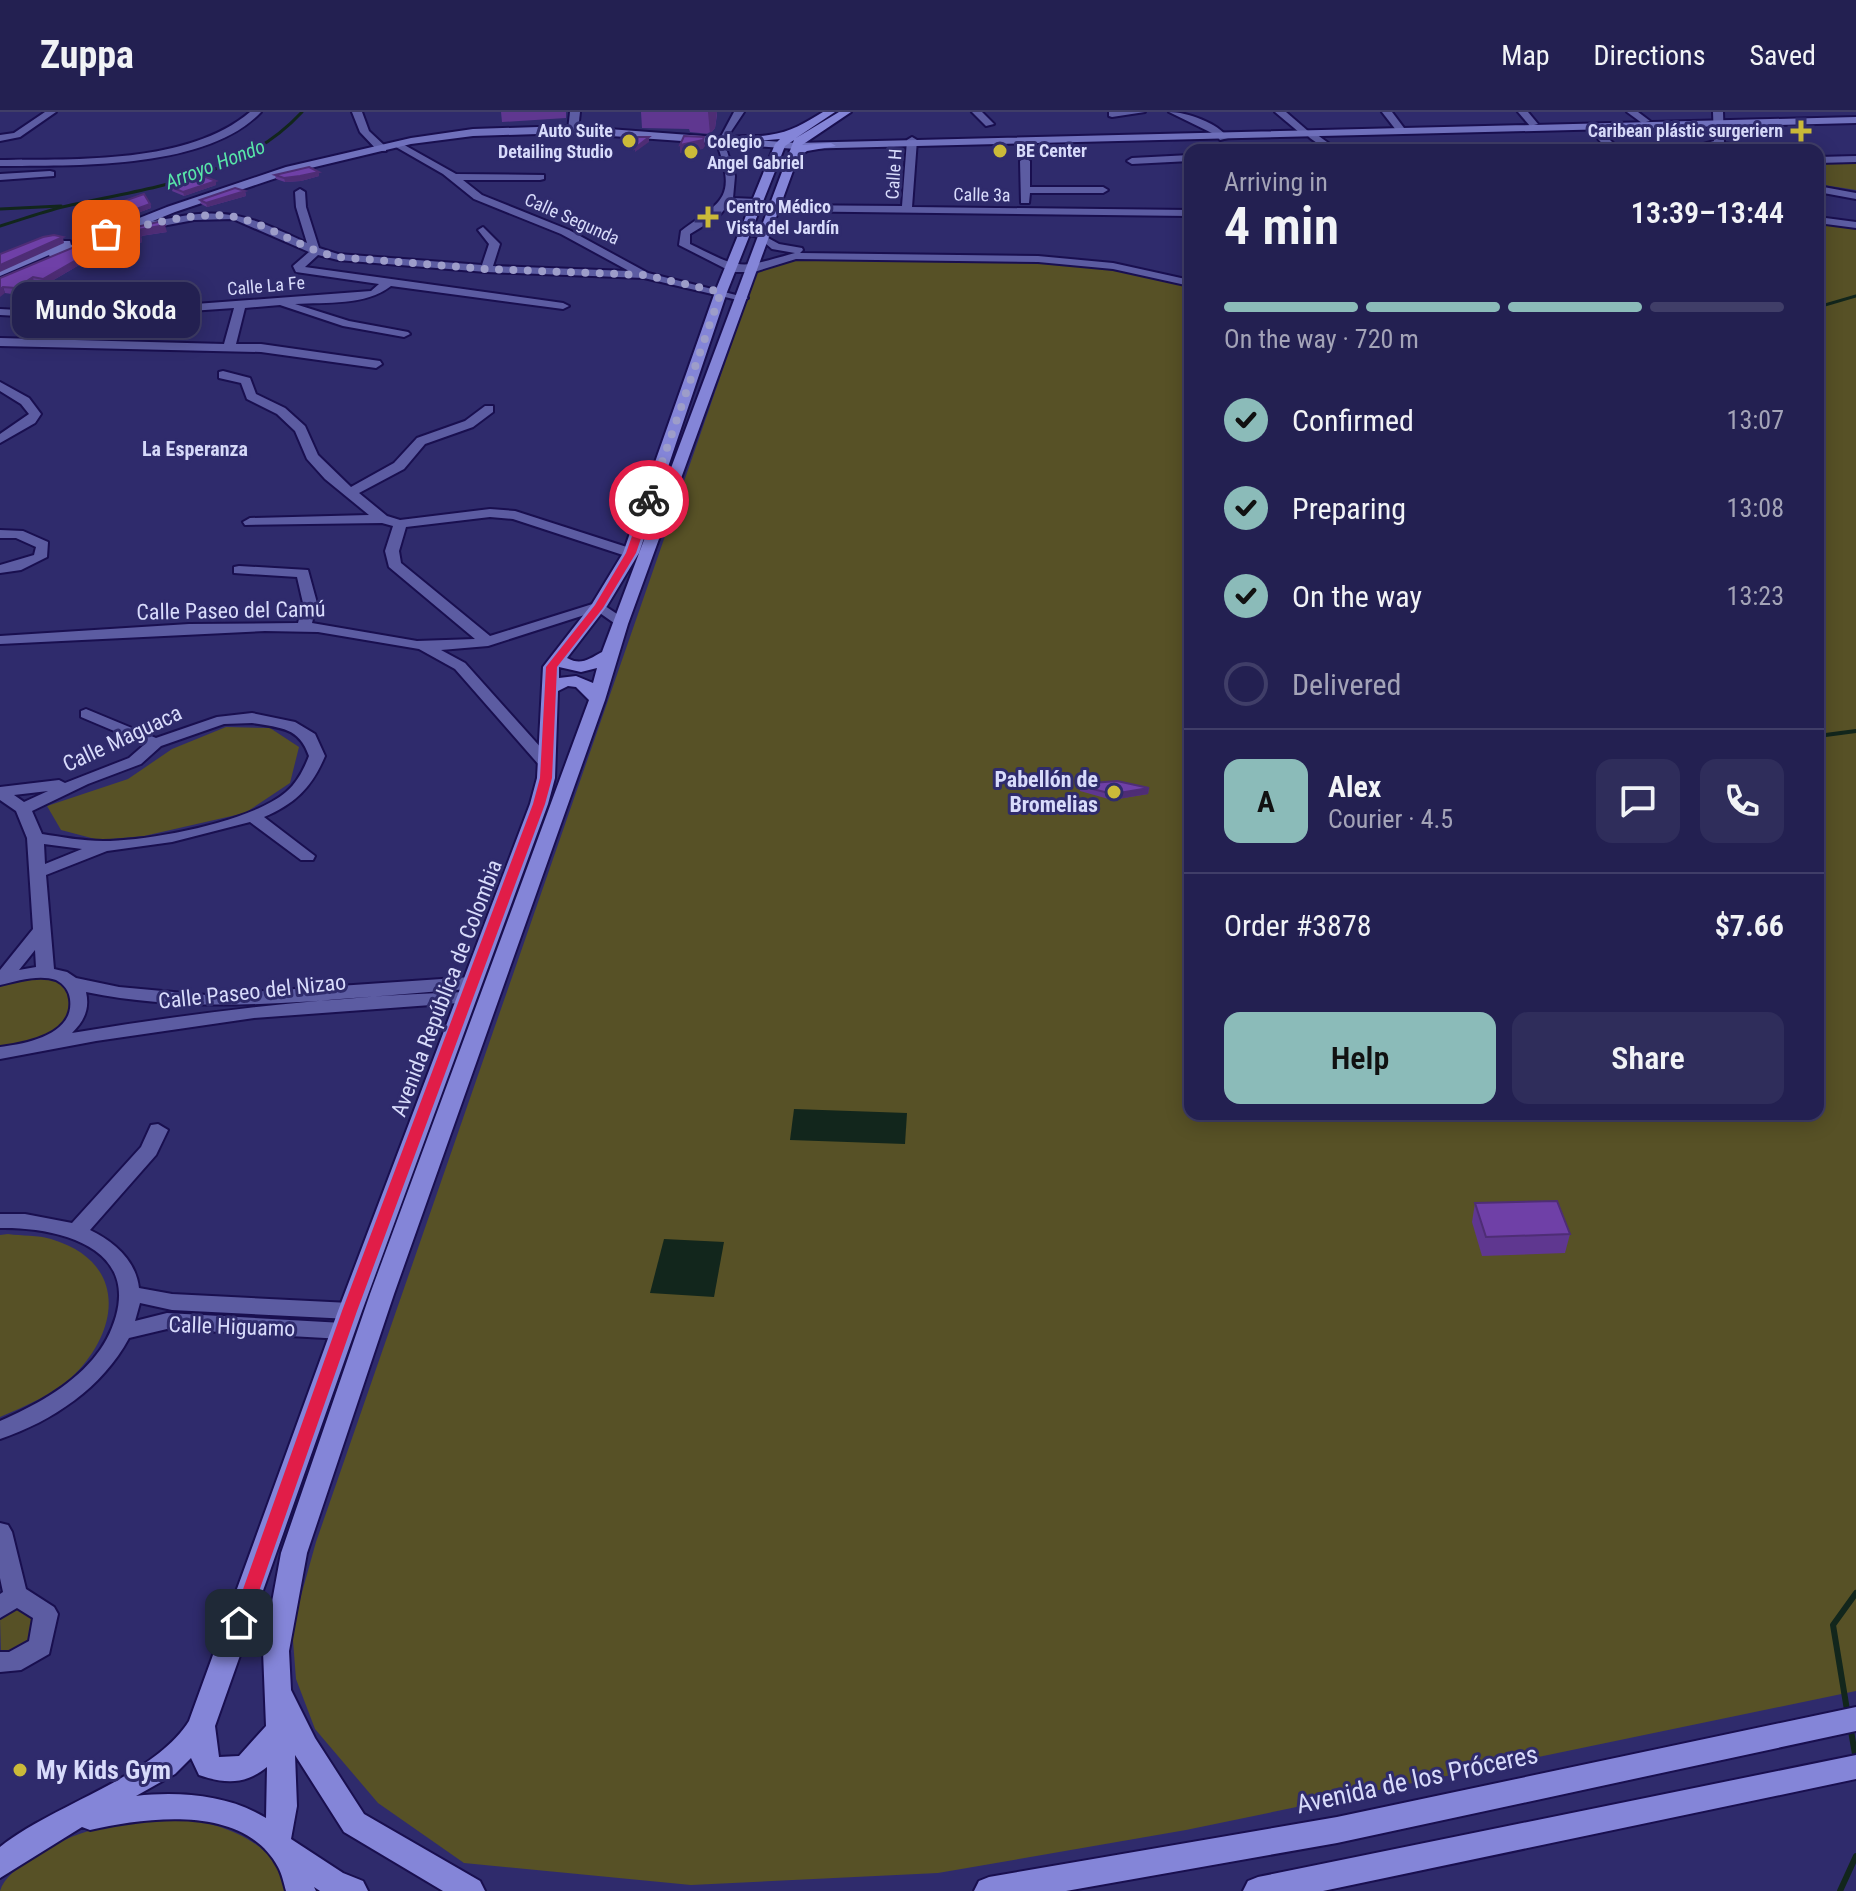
<!DOCTYPE html>
<html lang="en">
<head>
<meta charset="utf-8">
<style>
	:root { --surface:#232051; --page:#2f2d5b; --text:#f1f3f6; --muted:#a3a3b7; --line:#403e68; --accent:#8bbbb9 }
	body { margin:0; font-family:"Roboto Condensed",sans-serif; background:var(--page); color:var(--text); height:100vh; display:flex; flex-direction:column; font-size:30px; white-space:nowrap }
	* { box-sizing:border-box; margin:0 }
	p { font-size:26px; color:var(--muted) }
	.icon { flex:none; width:44px; height:44px; fill:none; stroke:currentColor; stroke-width:2; stroke-linecap:round; stroke-linejoin:round }
	.map { position:relative; flex:1; overflow:hidden }
	.panel { position:absolute; left:1184px; top:32px; width:640px; height:976px; display:flex; flex-direction:column; background:var(--surface); border-radius:16px; box-shadow:0 4px 20px #0003,0 0 0 2px var(--line) }
	.panel>* { flex:none }
	.pin { position:absolute; display:grid; place-items:center; width:68px; height:68px; color:#fff; margin:-34px; border-radius:16px; box-shadow:0 4px 12px #0006 }
	.courier { position:absolute; display:grid; place-items:center; width:80px; height:80px; margin:-40px; border:6px solid #e11d48; border-radius:50%; background:#fff; color:#222; box-shadow:0 2px 10px #0007 }
	.bubble { position:absolute; height:56px; border-radius:16px; background:var(--surface); box-shadow:0 4px 20px #0003,0 0 0 2px var(--line); font-size:26px; font-weight:600; line-height:56px; text-align:center }
	.head em { font-style:normal; font-weight:600 }
	.head div { display:flex; flex-direction:column-reverse }
	.head { display:flex; align-items:center; justify-content:space-between; height:136px; padding:0 40px }
	h1 { font-size:52px; font-weight:600; line-height:60px }
	.bar { display:grid; grid-template-columns:repeat(4,1fr); gap:12px 8px; align-content:center; height:96px; padding:0 40px }
	.bar i { height:10px; border-radius:6px; background:var(--line) }
	.bar .current { background:var(--accent) }
	.bar p { grid-column:span 4 }
	.line { display:flex; align-items:center; gap:20px; padding:0 40px; border-top:2px solid var(--line) }
	.line div { flex:1 }
	.round { display:grid; place-items:center; flex:none; width:84px; height:84px; border-radius:16px; background:var(--page) }
	ol { padding:0 40px; list-style:none }
	li { display:flex; align-items:center; gap:24px; height:88px }
	li p { margin-inline-start:auto }
	li .icon { padding:8px; border-radius:50%; background:var(--accent); color:#111; stroke-width:4 }
	li:last-child { color:var(--muted) }
	li i { width:44px; height:44px; border:4px solid var(--line); border-radius:50% }
	.action { display:flex; gap:16px; margin-top:auto; padding:16px 40px }
	.action a { flex:1; height:92px; border-radius:16px; background:var(--accent); color:#111; font-size:32px; font-weight:600; line-height:92px; text-align:center }
	.action a+a { background:var(--page); color:var(--text) }
	header { display:flex; align-items:center; gap:48px; box-sizing:border-box; height:112px; padding:0 40px; background:var(--surface); border-bottom:2px solid var(--line) }
	header strong { font-size:38px }
	nav { display:flex; gap:44px; margin-inline-start:auto; font-size:28px }
	.map>svg:first-child { display:block }
</style>
</head>
<body>
<header>
<strong>Zuppa</strong>
<nav><a>Map</a><a>Directions</a><a>Saved</a></nav>
</header>
<div class="map">
<svg width="1856" height="1779" viewBox="0 0 1856 1779">
	<rect width="100%" height="100%" fill="#2f2b6c"/>
	<g fill="#575126">
		<polygon points="1818,51 1856,51 1856,78 1818,72"/>
		<path d="M1818,111L1856,116V1579L1186,1718L938,1761L691,1773L464,1751L378,1691L315,1617L296,1567L292,1516L316,1430L757,159L796,145C928,148 1061,141 1190,174V1002H1818Z"/>
		<polygon points="226,615 270,616 299,635 290,671 245,701 144,724 99,728 61,718 47,694 128,667 172,637"/>
		<path d="M33,865L66,869L78,900C54,924 35,934 0,934V873Z"/>
		<path d="M8,1122C22,1124 38,1123 51,1127C125,1149 122,1214 75,1262C54,1282 26,1294 0,1305V1123Z"/>
		<polygon points="22,1496 38,1509 28,1533 1,1542 0,1505"/>
		<path d="M173,1704C220,1712 275,1726 288,1779H0C4,1765 18,1756 30,1748C78,1714 117,1712 173,1704Z"/>
	</g>
	<g fill="#12261c">
		<polygon points="794,997 907,1001 905,1032 790,1028"/>
		<polygon points="664,1127 724,1130 714,1185 650,1181"/>
	</g>
	<g fill="none" stroke-linecap="round" stroke-linejoin="round">
		<g stroke="#12261c" stroke-width="3">
			<polyline points="0,97 61,94"/>
			<path d="M0,114C24,107 47,98 71,93C154,75 242,65 302,0"/>
			<polyline points="1818,195 1856,184"/>
		</g>
		<polyline stroke="#12261c" stroke-width="4" points="1818,624 1856,619"/>
		<g stroke="#12261c" stroke-width="6">
			<polyline points="1848,1604 1833,1513 1856,1481"/>
			<polyline points="1850,1613 1856,1648"/>
			<polyline points="1840,1779 1856,1744"/>
		</g>
		<g stroke="#190f4f" stroke-width="4">
			<g id="minor">
				<polygon points="45,0 56,0 20,25 0,29 0,23 14,21"/>
				<path d="M250,0H261C206,58 75,53 0,54V48C77,47 189,52 250,0Z"/>
				<polygon points="352,0 362,0 369,19 386,35 386,39 378,39 360,20"/>
				<polygon points="570,0 580,0 578,18 573,21 568,18"/>
				<path d="M734,0H744L724,30L735,64L733,86L756,87L761,90L756,93L729,92L718,105L690,122V132C743,158 737,157 795,141L772,137L758,125L741,121V117L767,121L768,126L779,132L802,136L803,138L800,141L1038,144L1113,151L1190,168V174L1113,157L1038,150L796,147L754,160H732L679,133L681,119C722,89 737,87 717,32Z"/>
				<polygon points="972,0 982,0 994,12 986,14"/>
				<polygon points="1109,0 1145,0 1112,5 1109,4"/>
				<path d="M1169,0C1187,0 1218,11 1228,26L1220,28L1216,23Z"/>
				<polygon points="1275,0 1286,0 1308,19 1300,21"/>
				<polygon points="1382,0 1392,0 1404,16 1402,18 1396,18"/>
				<polygon points="1518,0 1528,0 1538,12 1530,14"/>
				<polygon points="1627,0 1638,0 1650,9 1642,11"/>
				<polygon points="1713,0 1723,0 1724,31 1766,38 1715,38 1711,35 1683,38 1714,29"/>
				<polygon points="1590,14 1596,14 1615,33 1630,37 1608,38 1590,18"/>
				<polygon points="1313,21 1316,22 1338,38 1327,38 1310,26 1308,24"/>
				<polygon points="912,25 917,28 912,95 1190,98 1190,104 773,99 768,96 773,93 902,94 907,28"/>
				<path d="M399,30L456,62L544,63V67L540,68H463L482,83L569,118L648,161L748,186L742,189L644,166L486,160L338,148L318,143L305,155L563,191L569,194L563,197L391,174C365,194 327,190 295,192L349,209L408,220L410,222L404,225L343,214L280,193L245,196L236,232H261L380,249L382,252L376,256L261,240L0,234V226L224,232L234,196L74,207L0,203V197L74,201L371,179L379,172L296,160L293,154L309,140L233,107L194,108L141,118L136,115C145,109 160,108 172,106C229,94 256,107 307,131L296,95L295,80L300,77L305,80L306,95L319,136L338,142L482,153L489,132L478,118L483,115L500,132L493,154L629,159L561,122L474,87L443,62L396,35V31Z"/>
				<polygon points="1190,43 1190,49 1132,52 1127,49 1132,46"/>
				<polygon points="1856,44 1856,50 1818,51 1818,45"/>
				<polygon points="1025,46 1030,49 1030,75 1103,75 1108,78 1103,81 1030,81 1029,91 1021,91 1020,49"/>
				<polygon points="50,59 54,60 54,64 0,68 0,62"/>
				<polygon points="1818,74 1856,81 1856,87 1818,80"/>
				<polygon points="1818,105 1856,110 1856,116 1818,111"/>
				<polygon points="223,259 250,266 256,282 285,296 305,314 318,343 351,375 394,351 417,326 465,309 485,294 493,294 493,300 473,315 425,332 404,357 359,381 387,404 400,408 490,397 515,399 636,438 636,444 626,444 513,407 490,405 406,415 399,439 401,451 490,524 599,490 626,508 624,511 614,511 597,499 488,534 441,538 465,551 552,648 554,651 552,654 540,654 455,557 419,537 318,520 265,519 0,532 0,524 189,512 298,511 303,491 297,465 234,461 234,455 239,454 308,458 317,491 312,511 417,529 475,527 389,455 385,439 393,414 382,411 245,413 243,410 250,406 369,403 325,367 307,347 295,319 277,302 247,287 241,271 219,266 219,260"/>
				<polygon points="0,270 29,286 41,302 35,311 0,331 0,322 29,302 21,292 0,279"/>
				<polygon points="0,418 23,419 48,430 47,445 21,458 0,461 0,453 34,443 36,435 16,426 0,426"/>
				<path d="M86,597L156,626L217,605L252,601L295,610L315,622L325,644C312,675 295,692 264,705L315,744L313,748H301L250,710L172,730L107,739L46,763L54,857L67,860L76,866L119,875L206,883L471,865L480,871L471,877C343,885 212,906 86,880C90,897 84,909 72,921C203,899 334,884 466,880L472,882L475,886L472,890L254,906L96,929L0,947V935C25,932 75,923 70,887C69,879 64,872 56,868C39,862 17,869 0,873V858L33,817L27,726L16,699L0,688V675L59,668L65,671L129,646L145,632L81,605V599ZM252,611C280,616 299,615 309,644C304,657 297,671 286,680C251,710 149,729 103,729C82,729 62,725 42,722L32,699L88,672L141,652L161,634L224,612ZM48,679L24,690L14,683ZM44,732L82,737L45,752ZM35,838L36,855L19,858Z"/>
				<path d="M158,1012L168,1018L156,1043L90,1118C113,1129 136,1148 139,1176L172,1182L350,1191L357,1194L360,1199L357,1204L350,1207L172,1198L140,1191L135,1209L167,1201L343,1211L350,1213L354,1219L350,1225L343,1227L167,1217L129,1226C102,1276 53,1309 0,1327V1309C34,1294 68,1276 93,1247C104,1234 111,1221 116,1204C136,1132 53,1115 0,1116V1102H25L72,1111L141,1035L151,1013Z"/>
				<polygon points="0,1411 8,1413 12,1420 26,1477 54,1495 58,1502 49,1542 21,1558 0,1560 0,1540 9,1540 29,1529 33,1506 17,1496 0,1506 0,1482 3,1480 0,1466"/>
			</g>
		</g>
		<g stroke="#190f4f" stroke-width="4">
			<polygon id="secondary" points="1856,5 1856,11 796,37 568,21 473,24 411,32 294,60 175,100 59,147 51,147 49,143 0,164 0,156 62,129 70,129 71,133 167,95 286,55 411,26 473,17 568,14 796,31"/>
		</g>
		<g stroke="#190f4f" stroke-width="4">
			<g id="primary">
				<path d="M823,0H835L796,26L839,0H851L802,33L831,31L836,34L807,39L798,45L628,512L605,588L394,1182L307,1441L289,1539L291,1578L315,1626L364,1702L480,1769L485,1779H443L344,1720L295,1643L297,1694L291,1727L343,1761L363,1769L368,1779H320L314,1775L316,1779H286C284,1772 282,1762 278,1755C244,1692 148,1705 90,1718L82,1715L0,1766V1735C53,1692 153,1666 189,1609L338,1199L530,692L537,666L543,555L592,492L623,441L715,180L775,32L780,27L730,31L725,28C737,21 755,26 769,23C791,20 805,11 823,0ZM794,28L602,540C589,547 581,554 567,546L607,494L639,441L727,180L785,34ZM559,555L581,560L597,556L593,571L576,564L559,566ZM568,574L576,575L589,588L370,1182L281,1441L263,1539L266,1614L239,1644L219,1645L215,1614L362,1199L548,692L555,666L558,579ZM191,1646L199,1663C225,1672 245,1673 267,1655L266,1706C229,1683 179,1679 136,1684L175,1662Z"/>
				<polygon points="1856,1595 1856,1619 1337,1731 1066,1779 974,1779 979,1769 989,1765 1337,1705"/>
				<polygon points="1856,1643 1856,1667 1323,1779 1243,1779 1248,1769 1258,1765"/>
			</g>
		</g>
		<use href="#minor" fill="#5c5ca2" fill-rule="evenodd"/>
		<use href="#secondary" fill="#7071bd" fill-rule="evenodd"/>
		<use href="#primary" fill="#8485d8" fill-rule="evenodd"/>
	</g>
	<g fill="#5f3790">
		<polygon points="501,0 566,0 566,6 502,10"/>
		<polygon points="641,0 717,0 717,3 715,16 710,22 690,20 689,17 642,16"/>
		<polygon points="275,63 319,64 301,69 285,70 276,67"/>
		<polygon points="216,73 184,84 172,79 171,75"/>
		<polygon points="245,79 246,84 207,95 201,92 200,88"/>
		<polygon points="121,90 150,92 151,96 102,114 94,112 93,108 123,95"/>
		<polygon points="128,117 167,120 141,124 142,130 100,152 86,149 45,173 34,171 18,183 5,181 0,166 89,132 129,121"/>
		<polygon points="1080,672 1149,676 1148,682 1112,688 1080,679"/>
		<polygon points="1475,1091 1570,1122 1565,1141 1482,1144 1472,1110"/>
	</g>
	<g fill="#4e2d75">
		<polygon points="708,0 717,0 715,16 710,22"/>
		<polygon points="649,25 649,30 635,40 635,36"/>
		<polygon points="704,25 705,34 703,37 680,41 680,33"/>
		<polygon points="319,60 319,64 301,69 285,70 284,66"/>
		<polygon points="216,69 216,73 184,84 183,80"/>
		<polygon points="245,79 246,84 207,95 206,91"/>
		<polygon points="150,92 151,96 102,114 101,110"/>
		<polygon points="165,113 167,120 140,124 138,118"/>
		<polygon points="141,124 142,130 100,152 99,146"/>
		<polygon points="63,125 64,131 0,160 0,153"/>
		<polygon points="85,143 86,149 45,173 43,167"/>
		<polygon points="33,165 34,171 18,183 16,176"/>
		<polygon points="3,175 5,181 0,185 0,177"/>
		<polygon points="1149,676 1148,682 1112,688 1113,682"/>
	</g>
	<g fill="#6f40a7" stroke="#4e2d75" stroke-width="2">
		<polygon points="684,24 704,25 703,28 680,33"/>
		<polygon points="638,25 649,25 635,36"/>
		<polygon points="309,55 319,60 300,64 284,66 275,63"/>
		<polygon points="203,64 216,69 183,80 171,75"/>
		<polygon points="235,76 245,79 206,91 200,88"/>
		<polygon points="144,82 150,92 101,110 93,108 128,93 121,90"/>
		<polygon points="162,109 165,113 138,118 141,124 99,146 85,143 43,167 33,165 16,176 3,175 0,177 0,166 84,131 89,132 136,118 128,117"/>
		<polygon points="54,123 63,125 0,153 0,142 43,125"/>
		<polygon points="1117,669 1149,676 1113,682 1080,674 1080,672"/>
		<polygon points="1557,1089 1570,1122 1486,1125 1475,1091"/>
	</g>
	<polygon fill="#e11d48" points="649,385 654,388 636,441 603,496 557,555 552,666 545,692 357,1199 248,1511 246,1516 233,1516 231,1511 342,1199 533,692 540,666 546,555 595,493 626,441 645,388"/>
	<g fill="none" stroke-linecap="round" stroke-linejoin="round">
		<path stroke="#9d9dc9" stroke-width="8" stroke-dasharray="0 14.4" d="M106,122C145,114 208,94 246,108C278,118 304,138 338,145L486,157L644,163L721,180L649,388"/>
	</g>
	<g fill="#cbba39" stroke="#2f2b6c" stroke-width="3">
		<path d="M1797 7h8v8h8v8h-8v8h-8v-8h-8v-8h8z"/>
		<circle cx="629" cy="29" r="8"/>
		<circle cx="1000" cy="39" r="8"/>
		<circle cx="691" cy="40" r="8"/>
		<path d="M704 93h8v8h8v8h-8v8h-8v-8h-8v-8h8z"/>
		<circle cx="1114" cy="680" r="8"/>
		<circle cx="20" cy="1658" r="8"/>
	</g>
	<g text-anchor="middle" stroke-width="6" stroke-linejoin="round" paint-order="stroke">
		<g font-size="18" font-weight="bold" fill="#d8dbfb" stroke="#2f2b6c" text-anchor="start">
			<text x="613" y="25" text-anchor="end">Auto Suite<tspan x="613" dy="21">Detailing Studio</tspan></text>
			<text x="1783" y="25" text-anchor="end">Caribean plástic surgeriern</text>
			<text x="707" y="36">Colegio<tspan x="707" dy="21">Angel Gabriel</tspan></text>
			<text x="1016" y="45">BE Center</text>
			<text x="726" y="101">Centro Médico<tspan x="726" dy="21">Vista del Jardín</tspan></text>
		</g>
		<g font-size="18" fill="#d8dbfb" stroke="#2f2b6c">
			<text transform="translate(894 62) rotate(-86)" y="6">Calle H</text>
			<text transform="translate(982 83) rotate(1)" y="6">Calle 3a</text>
			<text transform="translate(572 107) rotate(24)" y="6">Calle Segunda</text>
			<text transform="translate(266 174) rotate(-5)" y="6">Calle La Fe</text>
		</g>
		<g font-size="20" font-style="italic" fill="#58e6a9" stroke="#2f2b6c">
			<text transform="translate(215 52) rotate(-21)" y="7">Arroyo Hondo</text>
		</g>
		<g font-size="20" font-weight="bold" fill="#d5d8f8" stroke="#2f2b6c">
			<text x="195" y="344">La Esperanza</text>
		</g>
		<g font-size="22" fill="#d8dbfb" stroke="#2f2b6c">
			<text transform="translate(231 498) rotate(-1)" y="8">Calle Paseo del Camú</text>
			<text transform="translate(122 626) rotate(-25)" y="8">Calle Maguaca</text>
			<text transform="translate(446 876) rotate(-69)" y="8">Avenida República de Colombia</text>
			<text transform="translate(252 879) rotate(-6)" y="8">Calle Paseo del Nizao</text>
			<text transform="translate(232 1214) rotate(2)" y="8">Calle Higuamo</text>
		</g>
		<g font-size="22" font-weight="bold" fill="#d8dbfb" stroke="#2f2b6c" text-anchor="end">
			<text x="1098" y="675">Pabellón de<tspan x="1098" dy="25">Bromelias</tspan></text>
		</g>
		<g font-size="26" font-weight="bold" fill="#d8dbfb" stroke="#2f2b6c" text-anchor="start">
			<text x="36" y="1667">My Kids Gym</text>
		</g>
		<g font-size="26" fill="#d8dbfb" stroke="#2f2b6c">
			<text transform="translate(1417 1667) rotate(-12)" y="9">Avenida de los Próceres</text>
		</g>
	</g>
</svg>
<div class="pin" style="left:106px;top:122px;background:#ea580c"><svg class="icon" aria-label="bag" viewBox="0 0 24 24"><path d="M5 8h14l-1 12H6zM9 8a3 3 0 0 1 6 0"/></svg></div>
<div class="pin" style="left:239px;top:1511px;background:#1f2937"><svg class="icon" aria-label="home" viewBox="0 0 24 24"><path d="M3 11l9-7 9 7M6 9v11h12V9"/></svg></div>
<div class="courier" style="left:649px;top:388px"><svg class="icon" aria-label="bike" viewBox="0 0 24 24"><circle cx="6" cy="16" r="4"/><circle cx="18" cy="16" r="4"/><path d="M6 16l4-8h5l3 8M10 8l3 8H6M13 5h3"/></svg></div>
<div class="bubble" style="left:12px;top:170px;width:188px">Mundo Skoda</div>
<section class="panel">
<div class="head"><div><h1>4 min</h1><p>Arriving in</p></div><em>13:39–13:44</em></div>
<div class="bar"><i class="current"></i><i class="current"></i><i class="current"></i><i></i><p>On the way · 720 m</p></div>
<ol>
<li><svg class="icon" aria-label="check" viewBox="0 0 24 24"><path d="M5 12l5 5 9-10"/></svg>Confirmed<p>13:07</p></li>
<li><svg class="icon" aria-label="check" viewBox="0 0 24 24"><path d="M5 12l5 5 9-10"/></svg>Preparing<p>13:08</p></li>
<li><svg class="icon" aria-label="check" viewBox="0 0 24 24"><path d="M5 12l5 5 9-10"/></svg>On the way<p>13:23</p></li>
<li><i></i>Delivered</li>
</ol>
<div class="line" style="height:144px"><b class="round" style="background:var(--accent);color:#111">A</b><div><b>Alex</b><p>Courier · 4.5</p></div><a class="round"><svg class="icon" aria-label="chat" viewBox="0 0 24 24"><path d="M4 5h16v11H9l-5 4z"/></svg></a><a class="round"><svg class="icon" aria-label="phone" viewBox="0 0 24 24"><path d="M5 4h4l2 5-3 2q2 4 5 5l2-3 5 2v4C11 20 4 13 5 4z"/></svg></a></div>
<div class="line" style="height:104px"><div>Order #3878</div><b>$7.66</b></div>
<div class="action"><a>Help</a><a>Share</a></div>
</section>
</div>
</body>
</html>
